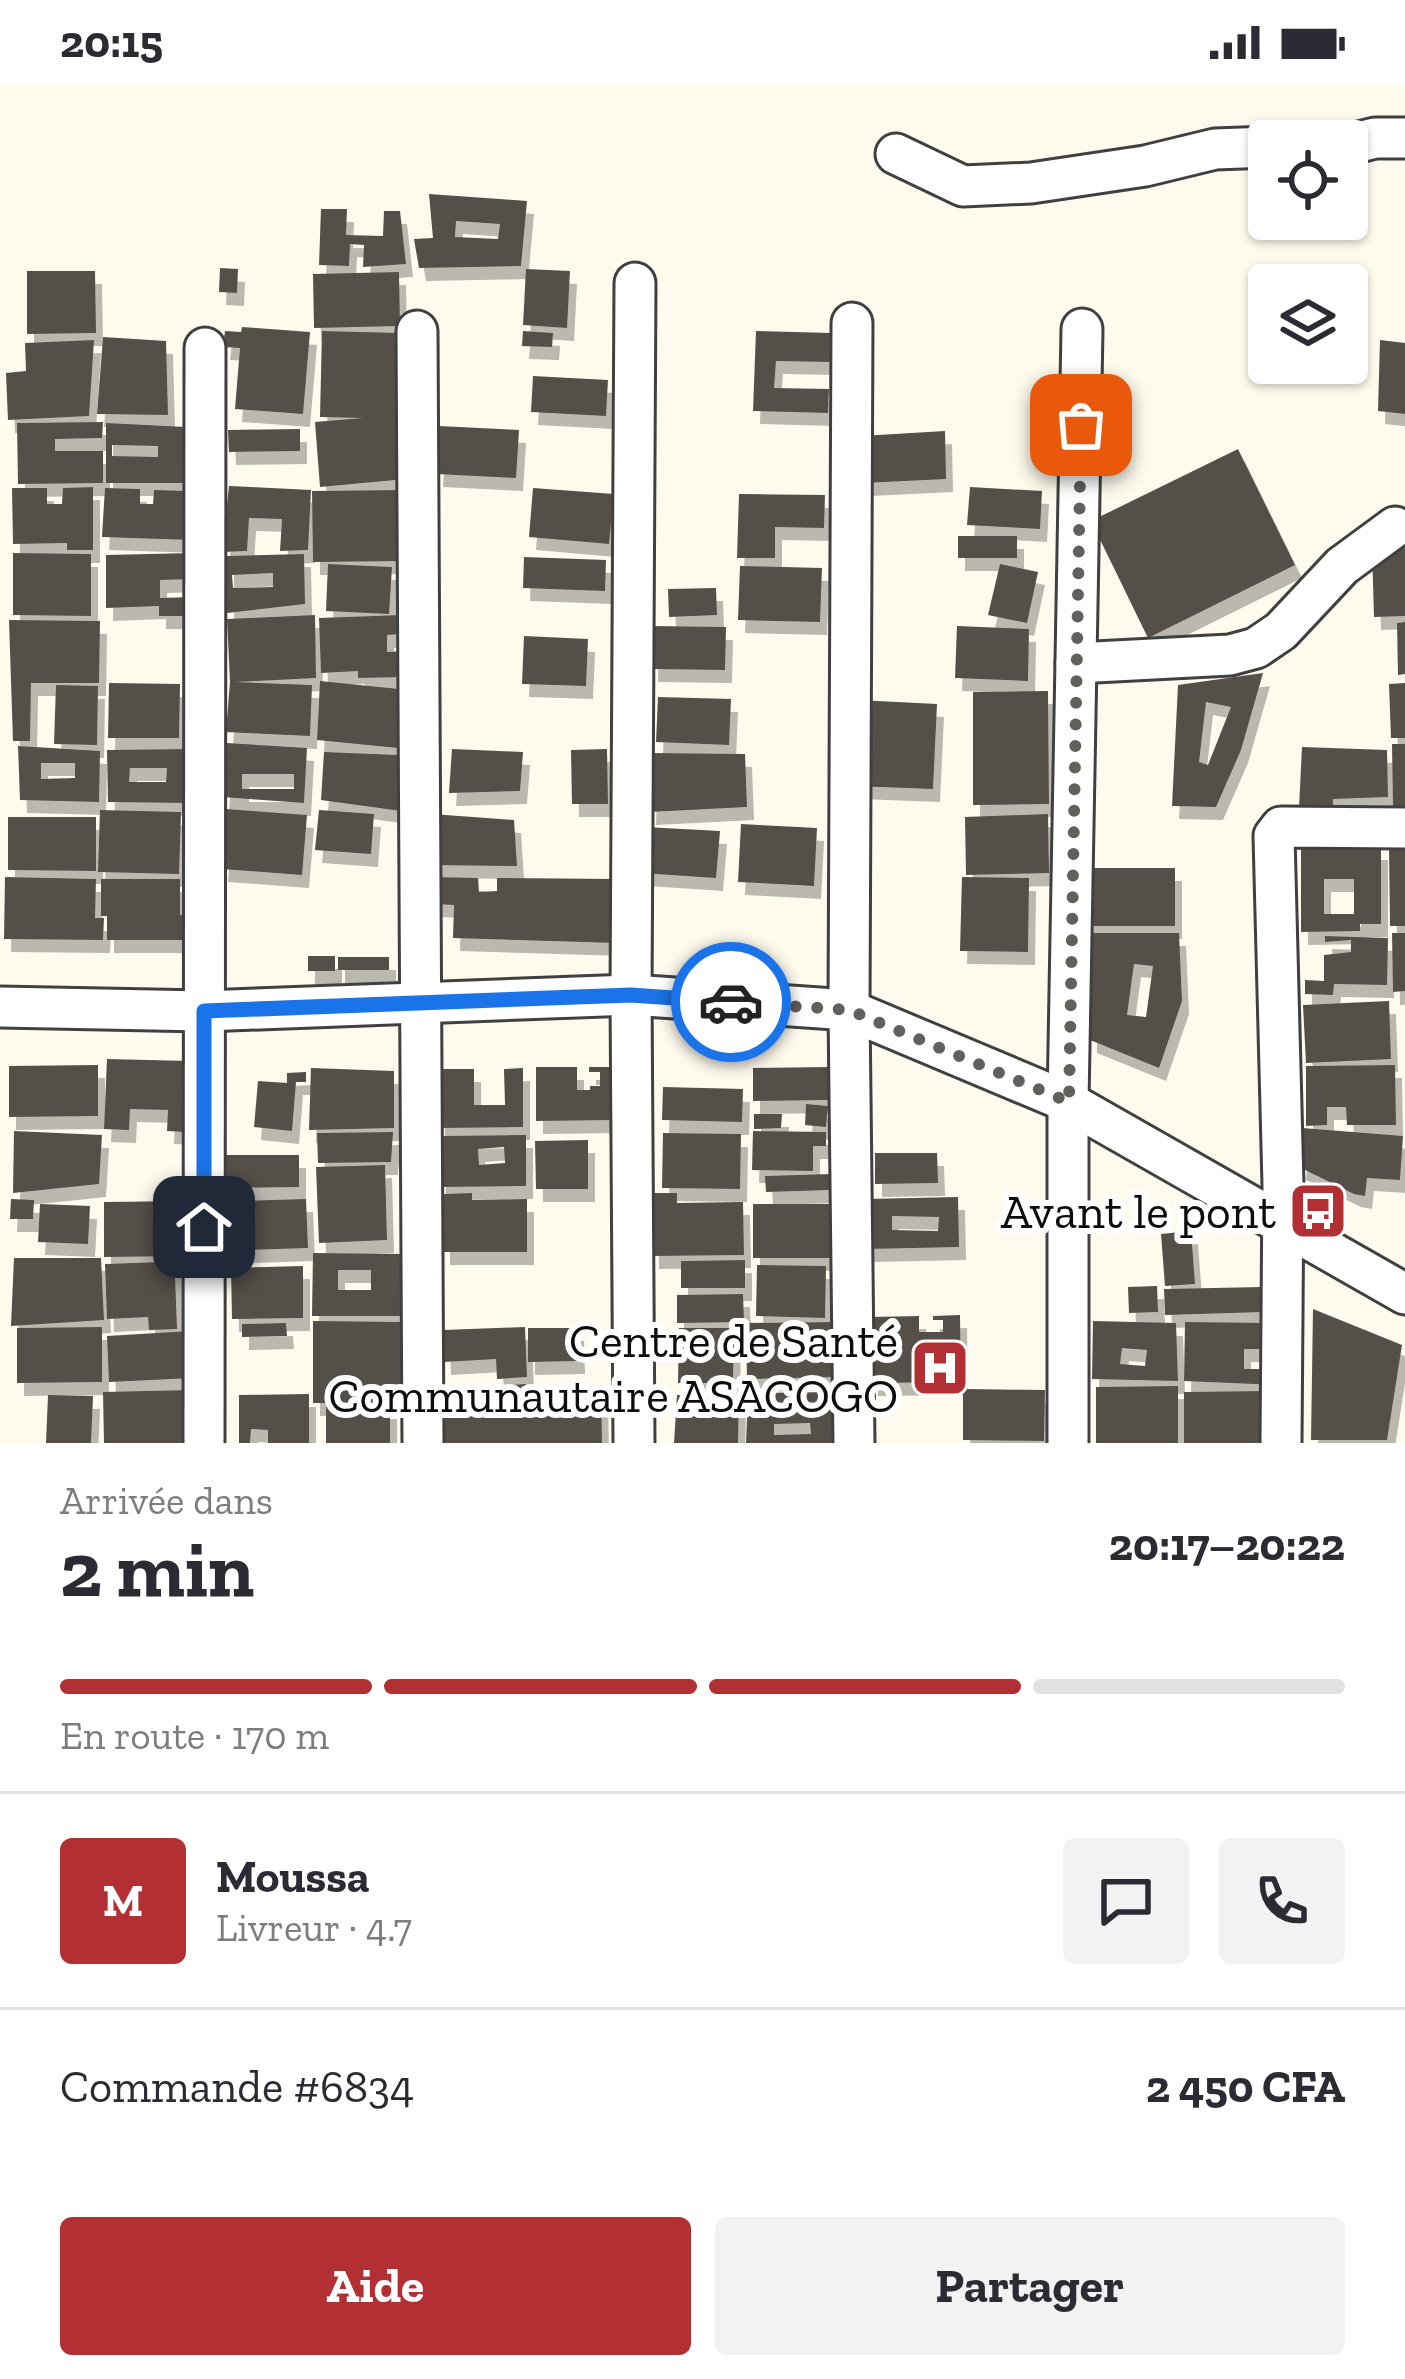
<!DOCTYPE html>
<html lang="fr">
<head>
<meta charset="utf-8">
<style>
	:root { --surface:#fff; --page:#f2f2f3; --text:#2b2b33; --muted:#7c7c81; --line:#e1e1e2; --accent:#b23033 }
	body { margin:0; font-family:"Zilla Slab",serif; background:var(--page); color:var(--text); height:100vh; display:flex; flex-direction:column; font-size:45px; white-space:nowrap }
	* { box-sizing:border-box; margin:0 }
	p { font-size:39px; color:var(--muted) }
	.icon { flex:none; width:66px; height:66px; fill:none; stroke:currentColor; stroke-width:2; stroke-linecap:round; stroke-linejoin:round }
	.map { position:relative; height:1359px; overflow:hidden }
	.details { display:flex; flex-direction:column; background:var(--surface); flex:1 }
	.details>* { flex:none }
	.buttons { position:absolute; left:1248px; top:36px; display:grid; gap:24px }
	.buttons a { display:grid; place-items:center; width:120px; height:120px; border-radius:12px; background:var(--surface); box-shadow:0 3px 9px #0004; font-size:60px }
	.pin { position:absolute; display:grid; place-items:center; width:102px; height:102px; color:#fff; margin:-51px; border-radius:24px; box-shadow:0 6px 18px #0006 }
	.courier { position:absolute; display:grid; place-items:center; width:120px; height:120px; margin:-60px; border:9px solid #1a73e8; border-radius:50%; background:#fff; color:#222; box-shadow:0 3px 15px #0007 }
	.summary em { font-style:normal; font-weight:700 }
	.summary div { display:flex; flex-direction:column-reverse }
	.summary { display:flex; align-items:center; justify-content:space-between; height:204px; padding:0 60px }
	h1 { font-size:78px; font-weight:700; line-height:90px }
	.bar { display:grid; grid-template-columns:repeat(4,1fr); gap:18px 12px; align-content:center; height:144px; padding:0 60px }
	.bar i { height:15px; border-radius:9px; background:var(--line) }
	.bar .active { background:var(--accent) }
	.bar p { grid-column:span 4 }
	.line { display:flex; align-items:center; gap:30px; padding:0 60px; border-top:3px solid var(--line) }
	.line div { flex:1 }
	.round { display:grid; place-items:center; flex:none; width:126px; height:126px; border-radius:12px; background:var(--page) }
	.primary-button { display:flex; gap:24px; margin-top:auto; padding:24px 60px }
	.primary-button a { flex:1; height:138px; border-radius:12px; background:var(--accent); color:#fff; font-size:48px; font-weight:700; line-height:138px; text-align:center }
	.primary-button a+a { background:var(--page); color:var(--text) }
	.status { display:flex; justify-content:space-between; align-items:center; height:84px; padding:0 60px; background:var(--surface); direction:ltr }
	.status svg { height:33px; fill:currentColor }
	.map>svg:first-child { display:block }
</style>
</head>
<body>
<div class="status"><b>20:15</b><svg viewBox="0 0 49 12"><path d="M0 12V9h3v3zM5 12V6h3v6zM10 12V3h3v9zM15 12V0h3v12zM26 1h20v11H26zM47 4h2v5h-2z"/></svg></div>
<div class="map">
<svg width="1405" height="1359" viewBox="0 0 1405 1359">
	<defs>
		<filter id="shadow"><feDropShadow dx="7" dy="13" stdDeviation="0" flood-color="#0004"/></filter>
	</defs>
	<rect width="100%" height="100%" fill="#fefbee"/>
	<g fill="#554f4a" fill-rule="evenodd" filter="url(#shadow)">
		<path d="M429,110L527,117L521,182L419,184L414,155L433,154ZM456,137L500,140L498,155L455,153Z"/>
		<polygon points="321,125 347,125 346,151 383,152 384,127 400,127 406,180 363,183 364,161 350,160 349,182 319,181"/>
		<polygon points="220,184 238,185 237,209 219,208"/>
		<polygon points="526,185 570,187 567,244 523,241"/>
		<polygon points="27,187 95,187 96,249 27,250"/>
		<polygon points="399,188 400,242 314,244 313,190"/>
		<polygon points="242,243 310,248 303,330 235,325 240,264 223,263 225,247 241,248"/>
		<polygon points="322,247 400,249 398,331 412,330 417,394 320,403 315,338 363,334 320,333"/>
		<polygon points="523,247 553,249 552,263 522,262"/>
		<polygon points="756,247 831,249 830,278 776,277 774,304 829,305 828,329 753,327"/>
		<polygon points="103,253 166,257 168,331 97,330"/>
		<polygon points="94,256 89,332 8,336 6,289 26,287 25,259"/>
		<polygon points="1380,256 1405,259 1405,330 1378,327"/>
		<polygon points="533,292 608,296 606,332 531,328"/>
		<polygon points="103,338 102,354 55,355 55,367 103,367 103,399 18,400 17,339"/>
		<path d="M106,339L186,343L183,399H106ZM112,361L158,362V373L112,372Z"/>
		<polygon points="439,342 519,346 516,394 436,390"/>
		<polygon points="300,345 300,367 229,368 228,346"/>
		<polygon points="945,347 946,395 864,399 861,352"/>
		<polygon points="1238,365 1295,481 1148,554 1091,437"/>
		<polygon points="229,402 311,406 308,466 280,467 282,435 249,434 247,467 222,468"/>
		<polygon points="93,403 93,466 67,466 67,459 13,460 12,404 47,404 47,420 62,420 63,404"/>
		<polygon points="970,403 1042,407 1040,445 967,441"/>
		<polygon points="105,404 140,405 140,420 153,420 154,406 188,407 191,456 102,453"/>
		<polygon points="533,404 614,410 609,460 529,453"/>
		<polygon points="404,406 405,477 313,478 312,407"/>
		<polygon points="739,410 825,411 824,444 775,443 775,474 737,474"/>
		<rect x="958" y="452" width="59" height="22"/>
		<polygon points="1405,464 1405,532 1374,533 1372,465"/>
		<polygon points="13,469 91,470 91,532 13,531"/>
		<polygon points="192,469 193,495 160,496 160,514 193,513 193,532 159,532 159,522 106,524 106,471"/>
		<path d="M304,470L305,520L227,529V472ZM273,489V503L233,504L232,491Z"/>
		<polygon points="524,473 606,476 605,507 523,504"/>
		<polygon points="328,480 392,483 389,530 326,527"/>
		<polygon points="1000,480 1038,488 1027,539 988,531"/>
		<polygon points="740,482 822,484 820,538 738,536"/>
		<polygon points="716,504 717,531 669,533 668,505"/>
		<polygon points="315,531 316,594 235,598 312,601 310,652 226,648 230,598 227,535"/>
		<polygon points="401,531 401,550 387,551 387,568 406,567 406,593 358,594 358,587 321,589 319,534"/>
		<polygon points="9,536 100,537 99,599 31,599 30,657 13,657"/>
		<polygon points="1405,538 1405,590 1398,591 1397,539"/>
		<polygon points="652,542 726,543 725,586 651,585"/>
		<polygon points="957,542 1029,545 1028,597 955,594"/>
		<polygon points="524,552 588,555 586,602 522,600"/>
		<path d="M1263,589L1241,666L1216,723L1172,722L1178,601ZM1206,618L1231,623L1208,681L1199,678Z"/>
		<polygon points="320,597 399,605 398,664 317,656"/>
		<polygon points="109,599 180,600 179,654 108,654"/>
		<polygon points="1405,599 1405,654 1391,654 1389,600"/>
		<polygon points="56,601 98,602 97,661 54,660"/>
		<polygon points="1048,607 1049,720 973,721 973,608"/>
		<polygon points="658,613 731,615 729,661 656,658"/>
		<polygon points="857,616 937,620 933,705 853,702"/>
		<path d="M227,659L307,664L304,719L222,713ZM242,690H294V705H242Z"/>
		<polygon points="1392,660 1405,660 1405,724 1393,724"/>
		<path d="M18,662L100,667L99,718L20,716ZM41,679H75V694L41,695Z"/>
		<polygon points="1302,663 1387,666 1388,713 1333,715 1333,723 1299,724"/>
		<path d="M188,665L187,719L108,718L107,666ZM130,684H167L166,698H129Z"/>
		<polygon points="452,665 523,668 520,707 449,709"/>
		<polygon points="607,665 608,720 572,720 571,666"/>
		<polygon points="324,668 398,671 401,727 321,716"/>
		<polygon points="651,669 745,670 747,723 649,728"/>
		<polygon points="226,725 307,731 302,791 221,785"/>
		<polygon points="100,726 181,728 179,790 98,788"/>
		<polygon points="319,726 374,730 371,770 315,766"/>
		<polygon points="432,730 514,736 517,782 427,781"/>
		<polygon points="1048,730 1049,789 966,791 965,733"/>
		<polygon points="8,733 96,733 96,787 8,786"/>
		<polygon points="741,740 817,744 814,802 738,798"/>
		<polygon points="645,743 720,747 716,794 641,789"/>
		<path d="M1381,763V840H1360V847L1301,848V764ZM1324,795H1354V830H1324Z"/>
		<polygon points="1389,763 1405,763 1405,842 1390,842"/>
		<rect x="1086" y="784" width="89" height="58"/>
		<polygon points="5,793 96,795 95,834 104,834 103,856 4,855"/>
		<polygon points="434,793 478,794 479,808 497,807 497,794 617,795 616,859 453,854 454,821 433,820"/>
		<polygon points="962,793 1029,794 1028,868 960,867"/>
		<polygon points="101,795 180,795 180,831 186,832 186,856 107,856 107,832 101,832"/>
		<path d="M1090,849H1179L1182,917L1159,984L1090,956ZM1134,880L1153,882L1146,933L1127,931Z"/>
		<polygon points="1392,849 1405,849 1405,907 1393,908"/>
		<polygon points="1325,852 1388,854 1387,901 1334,900 1333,911 1305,910 1305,896 1324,897 1324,871 1351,868 1351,856 1325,858"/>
		<rect x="308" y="872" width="27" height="15"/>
		<rect x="338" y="873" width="51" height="13"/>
		<polygon points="1389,917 1391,975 1306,979 1303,921"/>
		<polygon points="107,975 189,977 186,1048 167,1047 168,1026 130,1025 129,1046 104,1045"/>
		<polygon points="98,981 98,1032 9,1033 9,982"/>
		<polygon points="1395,981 1396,1041 1347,1041 1346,1023 1327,1023 1327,1041 1306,1042 1306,982"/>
		<polygon points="536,983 577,983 577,1006 590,1006 590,1002 600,1002 600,988 589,988 589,983 617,983 617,1036 536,1037"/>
		<polygon points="829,983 829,1016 753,1017 753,984"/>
		<polygon points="311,984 394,987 394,1044 309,1046"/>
		<polygon points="523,984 523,1043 438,1044 438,985 474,985 474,1021 505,1021 504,985"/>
		<polygon points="306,988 306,998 296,998 292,1047 254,1043 258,997 287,999 287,989"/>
		<polygon points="663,1003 743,1005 742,1038 662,1036"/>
		<polygon points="806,1020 828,1022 826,1043 805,1041"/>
		<polygon points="754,1030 782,1030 781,1044 754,1045"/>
		<polygon points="1302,1044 1403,1052 1400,1096 1367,1094 1365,1112 1354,1110 1299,1083"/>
		<polygon points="14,1047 102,1051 99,1100 13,1109"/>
		<polygon points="753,1047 826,1048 826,1062 813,1062 813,1087 752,1086"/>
		<polygon points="393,1048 391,1078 318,1079 317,1049"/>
		<polygon points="663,1049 741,1050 740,1105 662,1104"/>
		<path d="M526,1051V1102L439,1103L438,1052ZM504,1063L505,1079L479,1081L478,1065Z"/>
		<polygon points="588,1056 588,1105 536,1105 535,1057"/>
		<polygon points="875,1069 937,1069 938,1099 875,1100"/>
		<polygon points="219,1071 299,1071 299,1103 219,1104"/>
		<polygon points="385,1081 387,1156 319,1159 316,1083"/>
		<polygon points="831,1090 831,1106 766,1108 765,1092"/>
		<polygon points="472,1109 472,1116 527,1115 527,1168 443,1168 443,1110"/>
		<polygon points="651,1109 677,1109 677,1119 743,1118 744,1171 652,1172"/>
		<path d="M958,1113L959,1163L867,1165L866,1115ZM892,1132L939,1133L938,1147L892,1146Z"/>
		<polygon points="11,1115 34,1116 33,1135 10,1135"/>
		<polygon points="306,1115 308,1164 243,1166 241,1117"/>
		<polygon points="189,1117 189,1172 104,1173 104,1118"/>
		<polygon points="40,1120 90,1122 88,1160 38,1158"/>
		<polygon points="753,1120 832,1120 831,1174 753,1174"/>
		<polygon points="1191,1147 1195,1200 1165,1202 1161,1150"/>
		<path d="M313,1169L403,1170L402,1232H312ZM338,1186H371V1206H338Z"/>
		<polygon points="14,1174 101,1174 104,1236 11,1242"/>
		<polygon points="745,1176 745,1204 681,1204 681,1177"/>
		<polygon points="190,1177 190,1192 175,1192 177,1245 149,1246 148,1233 107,1235 105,1180"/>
		<polygon points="757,1181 826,1182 825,1234 756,1232"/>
		<polygon points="303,1182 303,1234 232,1235 231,1184"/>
		<polygon points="1157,1202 1158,1228 1129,1229 1128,1203"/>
		<polygon points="1263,1203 1264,1228 1165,1231 1164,1205"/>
		<polygon points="743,1210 744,1238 677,1239 677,1211"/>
		<polygon points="1313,1225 1402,1261 1387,1356 1311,1356"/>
		<polygon points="960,1231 961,1298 871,1299 870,1233 919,1232 919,1248 943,1248 943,1236 933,1236 933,1232"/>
		<polygon points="313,1237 402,1238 401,1320 313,1319"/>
		<path d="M1093,1237L1176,1239L1178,1297L1092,1295ZM1122,1264L1147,1266L1145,1282L1120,1280Z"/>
		<polygon points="838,1238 838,1293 747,1295 746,1239"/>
		<polygon points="1185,1238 1275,1239 1276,1265 1244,1265 1244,1285 1277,1285 1278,1301 1184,1297"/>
		<polygon points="286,1239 287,1252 242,1253 242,1240"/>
		<polygon points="102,1243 102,1298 17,1299 17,1244"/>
		<polygon points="525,1243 527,1293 497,1295 496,1275 444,1278 443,1246"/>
		<polygon points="528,1244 577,1244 578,1277 528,1278"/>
		<polygon points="679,1244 734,1244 733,1299 678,1299"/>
		<polygon points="190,1247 192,1294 109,1298 107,1252"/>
		<polygon points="526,1300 526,1305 601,1304 602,1359 441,1359 438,1305"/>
		<polygon points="1178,1302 1178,1359 1096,1359 1096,1303"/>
		<polygon points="963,1305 1045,1306 1044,1357 963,1356"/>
		<polygon points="191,1306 191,1359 104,1359 103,1308"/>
		<polygon points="1267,1307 1267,1359 1184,1359 1184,1308"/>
		<path d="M835,1308L833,1359H746L748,1309ZM810,1339L811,1350L774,1351V1340Z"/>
		<polygon points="309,1310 309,1359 268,1359 268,1346 251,1345 250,1359 239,1359 239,1311"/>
		<polygon points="48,1311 93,1312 91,1359 46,1359"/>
		<polygon points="677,1311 739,1314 738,1359 674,1359"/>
		<polygon points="390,1322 390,1359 326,1359 326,1323"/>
	</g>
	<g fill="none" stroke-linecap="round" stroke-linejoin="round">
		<g stroke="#404040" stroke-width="45">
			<g id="minor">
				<polyline points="1347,61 1375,54 1405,54"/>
				<polyline points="896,70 963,102 1031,99 1145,82 1215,65 1269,63"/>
				<polyline points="852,239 849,926 854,1359"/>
				<polyline points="417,247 423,1359"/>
				<polyline points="1076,579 1230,571 1256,564 1281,547 1342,482 1395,443"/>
				<polyline points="0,923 204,927 631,911 849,926 1068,1018 1405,1210"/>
				<polyline points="204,1359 205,264"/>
				<polyline points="634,1359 631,911 635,199"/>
				<polyline points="1068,1359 1068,1018 1082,245"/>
				<polyline points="1281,1359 1283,1101 1274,752 1281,743 1405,744"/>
			</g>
		</g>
		<use href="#minor" stroke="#fff" stroke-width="39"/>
	</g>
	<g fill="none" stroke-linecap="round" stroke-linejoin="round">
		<polyline stroke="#61605c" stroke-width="12" stroke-dasharray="0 21.6" points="731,918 849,926 1069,1018 1081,341"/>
		<polyline stroke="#1a73e8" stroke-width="15" points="204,1143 204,927 631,911 731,918"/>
	</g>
	<defs>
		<g id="bus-square" transform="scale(3)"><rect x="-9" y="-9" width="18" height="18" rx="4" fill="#b23033" stroke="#fff"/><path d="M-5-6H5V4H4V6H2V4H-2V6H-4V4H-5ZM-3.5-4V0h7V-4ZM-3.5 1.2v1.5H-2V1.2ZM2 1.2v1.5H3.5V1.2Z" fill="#fff"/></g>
		<g id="hospital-square" transform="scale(3)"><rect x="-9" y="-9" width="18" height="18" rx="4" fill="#b23033" stroke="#fff"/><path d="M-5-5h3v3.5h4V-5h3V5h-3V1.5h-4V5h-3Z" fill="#fff"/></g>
	</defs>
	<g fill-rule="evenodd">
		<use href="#bus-square" x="1318" y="1127"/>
		<use href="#hospital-square" x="940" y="1284"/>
	</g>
	<g text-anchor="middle" stroke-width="12" stroke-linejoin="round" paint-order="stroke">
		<g font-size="48" fill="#0d0d0d" stroke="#fff" text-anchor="end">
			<text x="1276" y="1144">Avant le pont</text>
			<text x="898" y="1273">Centre de Santé<tspan x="898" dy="55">Communautaire ASACOGO</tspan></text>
		</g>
	</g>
</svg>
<div class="buttons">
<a><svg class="icon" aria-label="locate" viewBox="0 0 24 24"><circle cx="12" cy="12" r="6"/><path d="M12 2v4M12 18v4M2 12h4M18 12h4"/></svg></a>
<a><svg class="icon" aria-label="layers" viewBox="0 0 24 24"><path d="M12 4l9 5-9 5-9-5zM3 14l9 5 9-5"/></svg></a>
</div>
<div class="pin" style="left:1081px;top:341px;background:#ea580c"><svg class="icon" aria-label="bag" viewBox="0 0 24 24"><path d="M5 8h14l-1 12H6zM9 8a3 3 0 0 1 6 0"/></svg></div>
<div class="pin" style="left:204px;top:1143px;background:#1f2937"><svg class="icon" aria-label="home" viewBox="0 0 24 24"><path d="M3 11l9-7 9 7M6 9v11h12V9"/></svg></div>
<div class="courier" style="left:731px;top:918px"><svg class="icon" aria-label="car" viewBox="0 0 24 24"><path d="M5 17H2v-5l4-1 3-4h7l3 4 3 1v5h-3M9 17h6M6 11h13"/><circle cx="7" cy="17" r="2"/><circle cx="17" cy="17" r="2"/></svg></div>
</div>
<section class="details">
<div class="summary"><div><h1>2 min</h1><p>Arrivée dans</p></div><em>20:17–20:22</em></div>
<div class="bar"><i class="active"></i><i class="active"></i><i class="active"></i><i></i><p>En route · 170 m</p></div>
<div class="line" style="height:216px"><b class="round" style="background:var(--accent);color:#fff">M</b><div><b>Moussa</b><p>Livreur · 4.7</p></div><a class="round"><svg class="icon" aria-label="chat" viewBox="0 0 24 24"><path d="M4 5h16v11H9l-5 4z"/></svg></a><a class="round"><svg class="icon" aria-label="phone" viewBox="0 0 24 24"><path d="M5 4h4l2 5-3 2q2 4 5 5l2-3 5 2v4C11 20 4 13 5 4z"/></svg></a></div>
<div class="line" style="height:156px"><div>Commande #6834</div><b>2 450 CFA</b></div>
<div class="primary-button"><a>Aide</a><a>Partager</a></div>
</section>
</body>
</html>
